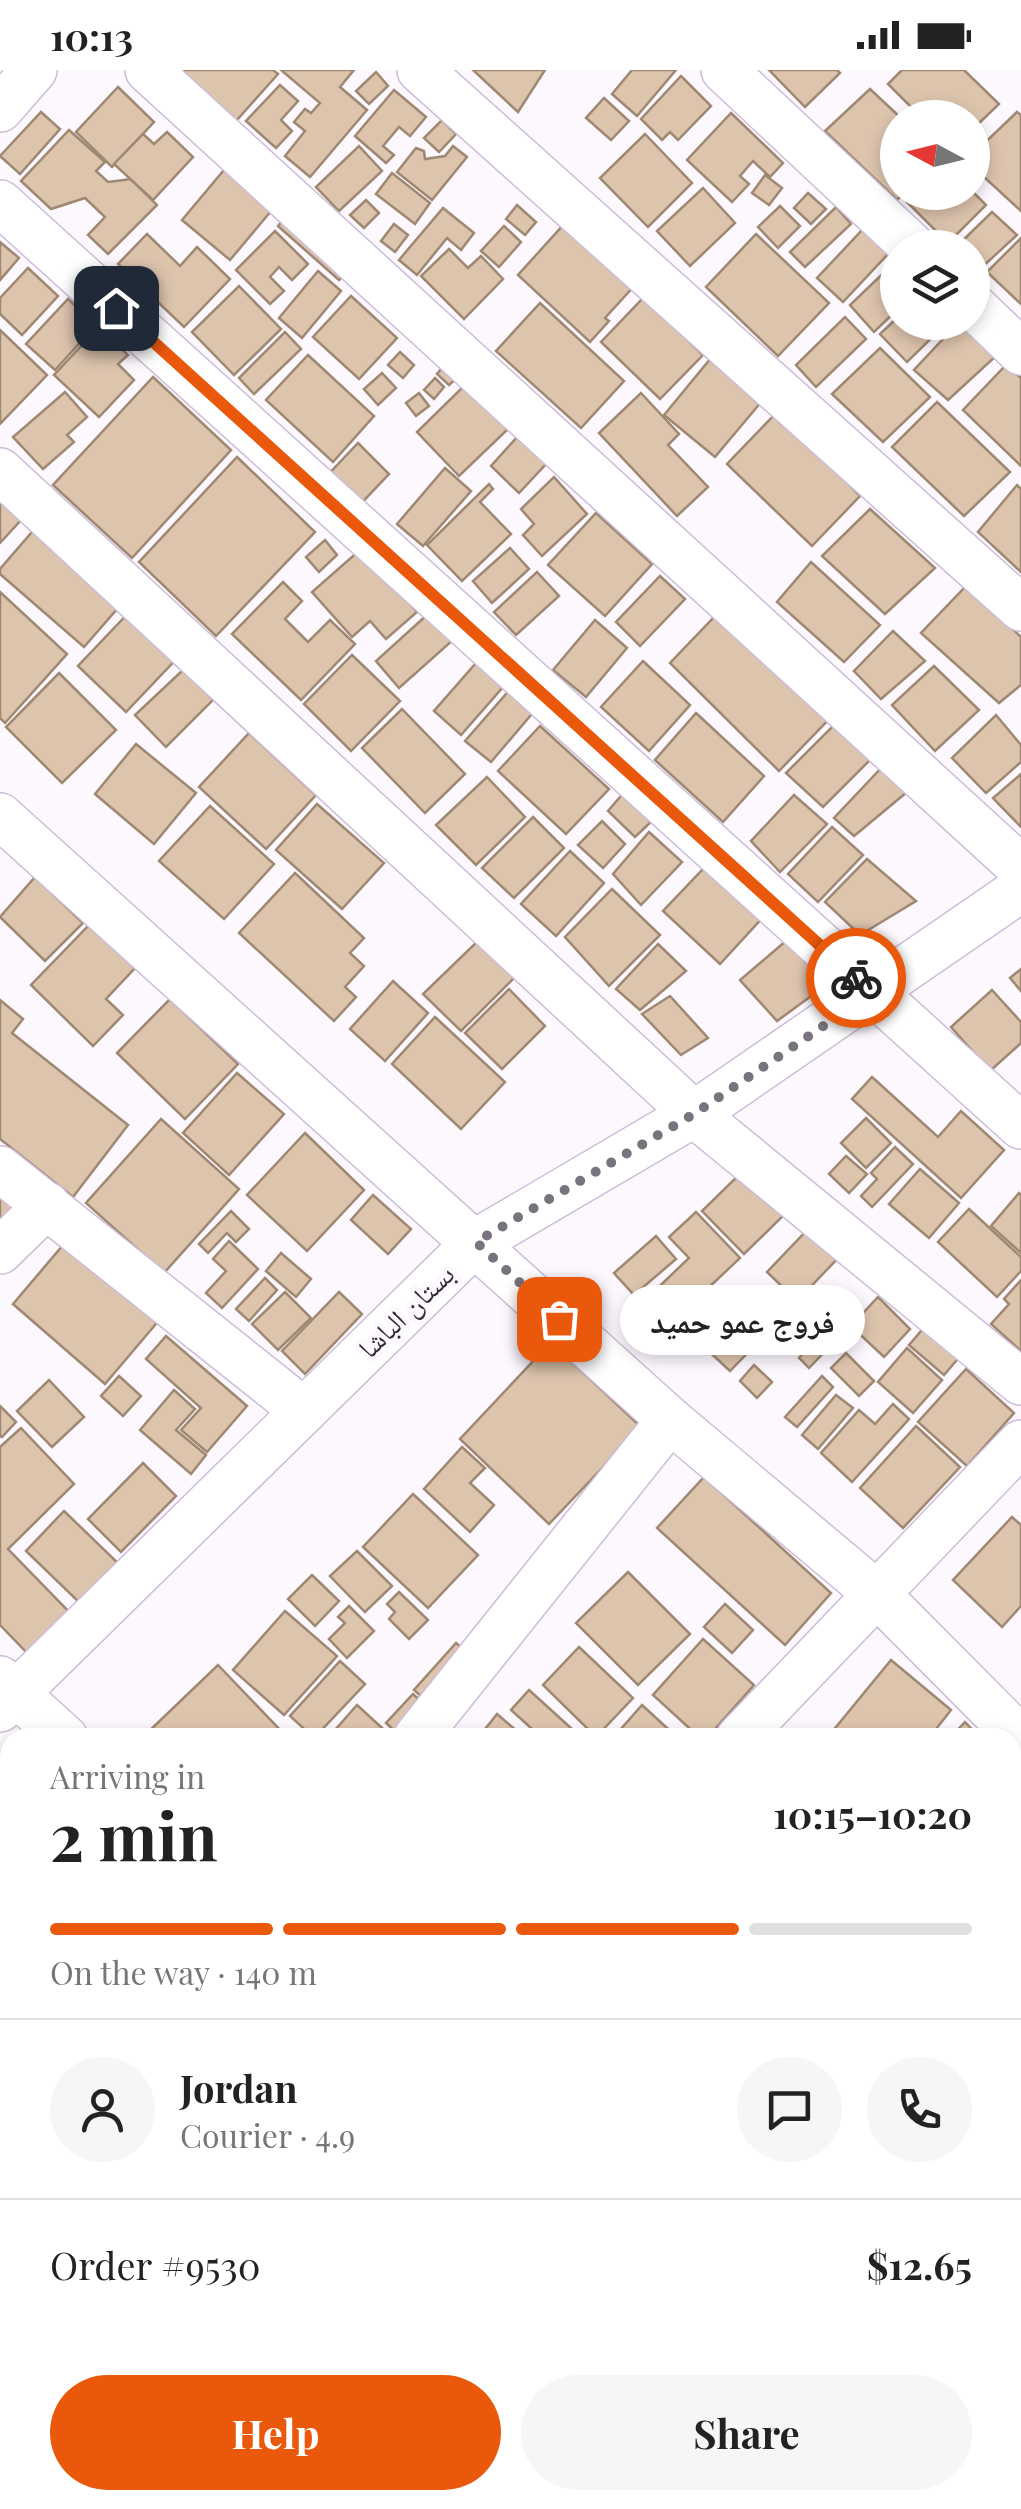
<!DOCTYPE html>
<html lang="en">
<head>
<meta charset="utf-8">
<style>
	:root { --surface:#fff; --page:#f6f6f6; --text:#222; --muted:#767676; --line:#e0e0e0; --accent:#ea580c }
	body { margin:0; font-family:"Playfair Display","Noto Naskh Arabic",serif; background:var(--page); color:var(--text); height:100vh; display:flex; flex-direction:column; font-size:38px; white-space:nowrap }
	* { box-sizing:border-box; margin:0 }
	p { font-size:32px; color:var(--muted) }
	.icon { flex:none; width:55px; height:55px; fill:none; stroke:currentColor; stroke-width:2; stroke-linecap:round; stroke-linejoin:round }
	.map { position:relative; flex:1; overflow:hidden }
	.sheet { position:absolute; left:0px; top:1658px; width:1022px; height:782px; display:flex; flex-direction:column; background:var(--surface); border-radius:30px 30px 0 0; box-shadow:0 5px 15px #0003 }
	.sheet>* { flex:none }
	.needle { width:65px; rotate:277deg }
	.tools { position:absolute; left:880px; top:30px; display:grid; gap:20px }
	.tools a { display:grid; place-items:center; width:110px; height:110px; border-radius:50%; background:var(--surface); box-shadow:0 5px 15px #0003; font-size:50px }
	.pin { position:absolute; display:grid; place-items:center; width:85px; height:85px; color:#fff; margin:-42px; border-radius:20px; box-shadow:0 5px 15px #0006 }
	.courier { position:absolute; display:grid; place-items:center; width:100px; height:100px; margin:-50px; border:8px solid #ea580c; border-radius:50%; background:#fff; color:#222; box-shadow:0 2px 12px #0007 }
	.bubble { position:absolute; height:70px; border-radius:35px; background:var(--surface); box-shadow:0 5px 15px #0003; font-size:32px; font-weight:700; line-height:70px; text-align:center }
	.overview em { font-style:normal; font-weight:700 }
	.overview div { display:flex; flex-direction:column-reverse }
	.overview { display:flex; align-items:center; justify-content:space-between; height:170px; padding:0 50px }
	h1 { font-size:65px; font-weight:700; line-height:75px }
	.bar { display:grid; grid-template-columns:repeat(4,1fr); gap:15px 10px; align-content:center; height:120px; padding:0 50px }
	.bar i { height:12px; border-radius:8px; background:var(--line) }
	.bar .current { background:var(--accent) }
	.bar p { grid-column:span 4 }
	.line { display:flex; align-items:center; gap:25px; padding:0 50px; border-top:2px solid var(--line) }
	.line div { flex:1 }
	.round { display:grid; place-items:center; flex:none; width:105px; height:105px; border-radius:52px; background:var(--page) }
	.cta { display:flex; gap:20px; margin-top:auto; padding:20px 50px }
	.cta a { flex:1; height:115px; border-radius:60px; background:var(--accent); color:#fff; font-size:40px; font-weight:700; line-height:115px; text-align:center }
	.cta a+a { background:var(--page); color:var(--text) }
	.status { display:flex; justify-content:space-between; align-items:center; height:70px; padding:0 50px; background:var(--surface); direction:ltr }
	.status svg { height:28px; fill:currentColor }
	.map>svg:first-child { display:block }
</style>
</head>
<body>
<div class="status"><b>10:13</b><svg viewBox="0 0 49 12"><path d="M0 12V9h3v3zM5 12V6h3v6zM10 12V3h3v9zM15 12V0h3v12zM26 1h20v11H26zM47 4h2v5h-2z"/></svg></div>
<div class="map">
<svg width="1021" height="2439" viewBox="0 0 1021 2439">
	<rect width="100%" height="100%" fill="#fcf8fe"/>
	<g fill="#ddc4ad" stroke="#9f8872" stroke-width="2.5">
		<polygon points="178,0 273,0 278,4 236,51"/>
		<polygon points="281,0 354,0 340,17 367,40 310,107 285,86 305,61 294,52 305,39 311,43 320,33"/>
		<polygon points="473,0 545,0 518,42"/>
		<polygon points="632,0 676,0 637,46 612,24"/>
		<polygon points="769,0 837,0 840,3 805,37"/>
		<polygon points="902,0 964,0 999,34 972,60 972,48 922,48 888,14"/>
		<polygon points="376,2 388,16 369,34 356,21"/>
		<polygon points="681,6 711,36 678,70 670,62 662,70 641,49"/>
		<polygon points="280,15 298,31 281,50 292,61 276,78 246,51"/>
		<polygon points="118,17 154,52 112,97 76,62"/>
		<polygon points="870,19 901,48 898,48 898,122 905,122 897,130 825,61"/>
		<polygon points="394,20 426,47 410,66 399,57 383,76 394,85 386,93 355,66"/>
		<polygon points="604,28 629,51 611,70 586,48"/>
		<polygon points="41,42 60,59 20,104 0,86"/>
		<polygon points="1017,42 1021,45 1021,141 972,96 972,85"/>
		<polygon points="731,43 783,93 770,107 753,91 740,106 749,114 732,132 687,90"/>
		<polygon points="442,50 456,64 439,82 424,68"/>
		<polygon points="69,60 105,92 96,101 108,112 131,109 157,135 108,184 88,165 105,147 85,128 51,139 21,111"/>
		<polygon points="167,62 193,87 153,130 114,94 143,64 154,74"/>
		<polygon points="645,64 692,113 648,157 600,108"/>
		<polygon points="359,76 382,101 339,141 316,117"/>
		<polygon points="453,76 467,87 432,130 397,102 416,78 424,81 425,89 445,86"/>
		<polygon points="229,94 277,134 230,190 182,150"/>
		<polygon points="392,103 430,133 415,154 376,124"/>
		<polygon points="765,105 782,118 769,135 752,123"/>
		<polygon points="703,118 735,153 690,196 657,161"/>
		<polygon points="972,121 986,135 948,173 907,132 918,122"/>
		<polygon points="808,123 826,139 811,154 794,138"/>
		<polygon points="366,130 379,143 364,158 350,145"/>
		<polygon points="517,135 536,152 525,165 506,149"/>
		<polygon points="780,136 800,156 778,178 758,157"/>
		<polygon points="836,137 851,154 805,197 790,182"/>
		<polygon points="443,138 474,163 461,180 447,168 417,205 399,190"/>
		<polygon points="291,140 353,196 339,210 278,156"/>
		<polygon points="992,142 1017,165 980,199 972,192 972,178 956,177"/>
		<polygon points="565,153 635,215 605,248 609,251 590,272 518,205"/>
		<polygon points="394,154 408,165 395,182 381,171"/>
		<polygon points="504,156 521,172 499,197 481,181"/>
		<polygon points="863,159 889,183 843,232 817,208"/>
		<polygon points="275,161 308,194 292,210 279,197 270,207 284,221 270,234 236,200"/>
		<polygon points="147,164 180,196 197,177 230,209 184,257 118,194"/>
		<polygon points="756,164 829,233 778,286 706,217"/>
		<polygon points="1021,168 1021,234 987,202"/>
		<polygon points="0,172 19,188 0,210"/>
		<polygon points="449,179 468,198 481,186 503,209 464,249 421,206"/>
		<polygon points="895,192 898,196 898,239 874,262 850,235"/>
		<polygon points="28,198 58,226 22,265 0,244 0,228"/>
		<polygon points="318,201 341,221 302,268 279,248"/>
		<polygon points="239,216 281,259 234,305 192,262"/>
		<polygon points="351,226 397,268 359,309 313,267"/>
		<polygon points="644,227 703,285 660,329 601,272"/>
		<polygon points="68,229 96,255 55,300 26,274"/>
		<polygon points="540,233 624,311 581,358 496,281"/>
		<polygon points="845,247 866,269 816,317 796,295"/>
		<polygon points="898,247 898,252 948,252 907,292 880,264"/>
		<polygon points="959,252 997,285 948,330 914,300"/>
		<polygon points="99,257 128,285 118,294 134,310 99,347 54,305"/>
		<polygon points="0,260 47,305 0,354"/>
		<polygon points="285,262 301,279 254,324 239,308"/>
		<polygon points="880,278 930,327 883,372 832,324"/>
		<polygon points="400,282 414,295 403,308 388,295"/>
		<polygon points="308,285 374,346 333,392 266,330"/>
		<polygon points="711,288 762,331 715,387 664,345"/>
		<polygon points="448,291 462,303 449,315 437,304"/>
		<polygon points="1006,295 1021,308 1021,396 963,340"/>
		<polygon points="382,303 396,318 378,335 364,319"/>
		<polygon points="153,307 231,380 132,488 53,415"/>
		<polygon points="435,308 444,317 434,329 424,320"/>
		<polygon points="465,315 508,359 459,406 417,362"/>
		<polygon points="65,322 87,347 67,365 74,372 43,399 13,367"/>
		<polygon points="419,323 429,336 416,346 406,333"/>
		<polygon points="641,323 679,364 668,375 708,417 677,446 599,363"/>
		<polygon points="937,332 1010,402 964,446 892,377"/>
		<polygon points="778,341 860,426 812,476 727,394"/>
		<polygon points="518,366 547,393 519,423 491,396"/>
		<polygon points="358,373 389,404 354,441 323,410"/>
		<polygon points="237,387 315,462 216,566 139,492"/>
		<polygon points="445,398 471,421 423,476 397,454"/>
		<polygon points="554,407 587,444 542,486 523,465 534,454 521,439"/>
		<polygon points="489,414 493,419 480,432 511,464 462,511 427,475"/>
		<polygon points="1017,415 1021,419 1021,502 978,462"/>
		<polygon points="0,429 22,449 0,473"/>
		<polygon points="870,439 935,498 885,544 822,486"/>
		<polygon points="596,443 652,494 605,546 548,495"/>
		<polygon points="38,455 124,531 84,577 0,504 0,499"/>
		<polygon points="325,470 337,485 319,502 306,487"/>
		<polygon points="510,478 529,499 492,533 473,511"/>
		<polygon points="361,479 417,542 386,569 370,551 352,567 312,522"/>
		<polygon points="811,492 880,555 844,592 777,532"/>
		<polygon points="537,502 559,526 516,565 494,542"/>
		<polygon points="660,506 685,529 640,576 616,552"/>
		<polygon points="283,512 302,531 285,549 308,572 330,550 355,574 301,630 232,564"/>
		<polygon points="967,515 1021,567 1021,615 999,633 921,563"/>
		<polygon points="0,522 67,584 5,653 0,648"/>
		<polygon points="136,535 183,582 126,642 78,596"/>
		<polygon points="429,543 453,570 399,618 376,591"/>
		<polygon points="718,543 833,645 779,701 670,593"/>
		<polygon points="595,550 627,578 586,627 553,600"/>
		<polygon points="893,561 925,591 881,629 854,601"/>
		<polygon points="352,585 400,631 351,681 304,634"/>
		<polygon points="643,591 690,635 649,681 601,637"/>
		<polygon points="476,593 503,617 461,665 434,641"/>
		<polygon points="934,596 979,640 935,681 892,635"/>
		<polygon points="184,599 213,630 166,677 135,645"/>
		<polygon points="59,603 116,660 62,713 6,657"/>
		<polygon points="512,617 537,638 491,692 465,671"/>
		<polygon points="402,639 465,704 425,743 362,678"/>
		<polygon points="696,643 764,706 723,752 655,690"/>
		<polygon points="996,645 1021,675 1021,692 986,723 952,688"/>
		<polygon points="837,652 872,688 823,737 786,703"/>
		<polygon points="540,656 609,719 566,764 498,701"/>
		<polygon points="249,663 316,725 266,779 199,717"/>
		<polygon points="136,674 196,723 154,774 95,724"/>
		<polygon points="884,695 907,722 854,766 834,748"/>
		<polygon points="1021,704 1021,757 993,728"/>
		<polygon points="487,707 525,747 476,795 436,755"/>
		<polygon points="626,720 654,749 635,767 608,741"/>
		<polygon points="794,725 827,754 780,802 751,771"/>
		<polygon points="317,734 384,793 342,839 276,780"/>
		<polygon points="210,736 274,794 224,849 159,791"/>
		<polygon points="533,747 564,778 514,828 482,798"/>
		<polygon points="602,751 625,774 603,798 578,775"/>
		<polygon points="832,757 863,785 818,832 788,804"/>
		<polygon points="649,762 682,792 641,835 613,804"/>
		<polygon points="570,781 604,813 556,866 521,834"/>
		<polygon points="867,789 916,831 860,865 825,832"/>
		<polygon points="705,797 765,845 720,894 663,841"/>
		<polygon points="295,803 364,868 350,883 364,896 345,917 356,927 334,951 239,863"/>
		<polygon points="35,807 83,853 45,891 0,847"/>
		<polygon points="612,819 660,865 609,916 565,867"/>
		<polygon points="91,853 136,897 106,929 123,945 93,976 31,915"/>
		<polygon points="793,865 840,905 777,951 740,910"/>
		<polygon points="483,866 519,903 461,961 423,924"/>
		<polygon points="658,874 686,901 640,940 616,919"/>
		<polygon points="1021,899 1021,921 1010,908"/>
		<polygon points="393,911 428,943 385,991 350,959"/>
		<polygon points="509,919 545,956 502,999 465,963"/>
		<polygon points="992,920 1021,952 1021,973 990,1001 951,957"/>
		<polygon points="670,926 708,968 681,985 642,944"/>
		<polygon points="170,929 238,994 185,1049 117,983"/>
		<polygon points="0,930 23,949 12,963 128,1055 73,1127 0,1069"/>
		<polygon points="435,947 505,1012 461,1059 392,994"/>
		<polygon points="237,1003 284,1044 229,1105 183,1063"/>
		<polygon points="872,1007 938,1067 961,1041 1004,1080 961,1128 852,1029"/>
		<polygon points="866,1048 891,1073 866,1098 841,1073"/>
		<polygon points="161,1049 239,1119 164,1203 86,1133"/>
		<polygon points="305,1063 364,1120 307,1181 247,1125"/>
		<polygon points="895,1077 913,1094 872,1137 861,1126 877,1109 871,1103"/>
		<polygon points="846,1086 867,1104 849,1123 829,1104"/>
		<polygon points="748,1096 789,1140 744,1184 702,1141"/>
		<polygon points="920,1099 959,1133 929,1168 889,1134"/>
		<polygon points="0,1116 24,1135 0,1166"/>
		<polygon points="1019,1123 1021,1125 1021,1183 991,1156"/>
		<polygon points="373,1125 411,1159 388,1184 351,1150"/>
		<polygon points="969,1139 1021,1187 1021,1201 997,1227 938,1172"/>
		<polygon points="231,1141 249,1159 236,1172 227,1163 208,1183 199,1174"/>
		<polygon points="696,1142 740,1188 668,1256 644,1231 689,1188 669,1167"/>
		<polygon points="811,1156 841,1185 797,1231 767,1202"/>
		<polygon points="656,1166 676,1189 634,1225 614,1203"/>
		<polygon points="69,1168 161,1248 105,1314 13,1234"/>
		<polygon points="229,1171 258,1199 222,1238 206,1223 226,1201 213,1189"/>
		<polygon points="281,1183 311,1209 296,1227 266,1201"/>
		<polygon points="265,1208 277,1220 249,1251 236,1239"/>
		<polygon points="1021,1210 1021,1281 991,1254 1009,1234 1004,1229"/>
		<polygon points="770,1217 785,1230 765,1253 751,1241"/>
		<polygon points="285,1222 311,1248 278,1280 252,1254"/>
		<polygon points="339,1222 362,1244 305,1304 282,1281"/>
		<polygon points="878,1227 910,1259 884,1287 851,1256"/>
		<polygon points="736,1242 763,1267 730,1301 703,1276"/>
		<polygon points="927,1254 962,1284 944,1305 909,1275"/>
		<polygon points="816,1260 831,1275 809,1298 799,1288 804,1282 800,1277"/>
		<polygon points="166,1266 247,1336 207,1382 181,1360 201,1338 146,1289"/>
		<polygon points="551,1272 641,1357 549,1454 460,1369"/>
		<polygon points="907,1278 942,1310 913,1343 878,1312"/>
		<polygon points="846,1283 874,1311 859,1326 831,1298"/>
		<polygon points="754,1295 772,1312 757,1328 740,1311"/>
		<polygon points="966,1299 1014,1343 967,1396 918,1352"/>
		<polygon points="119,1306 141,1326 123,1346 101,1326"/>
		<polygon points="822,1306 833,1317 797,1357 785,1347"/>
		<polygon points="49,1310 84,1347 52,1377 17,1341"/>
		<polygon points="174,1320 195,1339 176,1360 206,1385 191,1404 140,1360"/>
		<polygon points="836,1325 853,1338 818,1379 802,1365"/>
		<polygon points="893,1334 909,1349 852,1412 821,1383 859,1340 875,1354"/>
		<polygon points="0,1336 16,1352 2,1367 0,1366"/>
		<polygon points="916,1356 960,1397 903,1458 860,1418"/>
		<polygon points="21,1358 74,1414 8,1479 74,1547 32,1588 0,1555 0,1377"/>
		<polygon points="462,1377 485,1398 470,1413 494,1435 470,1462 424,1419"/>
		<polygon points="143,1393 176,1426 121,1482 88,1449"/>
		<polygon points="704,1407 831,1523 785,1575 657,1458"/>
		<polygon points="413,1424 478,1485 428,1538 363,1477"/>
		<polygon points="64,1441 122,1497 84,1537 26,1481"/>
		<polygon points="1012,1447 1021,1455 1021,1536 1002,1557 953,1510"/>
		<polygon points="357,1481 392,1516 365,1542 330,1506"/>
		<polygon points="628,1502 690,1564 638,1615 576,1553"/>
		<polygon points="312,1505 339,1531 315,1556 288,1529"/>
		<polygon points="399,1522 428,1550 409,1569 389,1549 395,1542 387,1534"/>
		<polygon points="725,1534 753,1560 732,1583 704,1557"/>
		<polygon points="349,1536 374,1561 347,1588 329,1569 345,1553 338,1547"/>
		<polygon points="285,1541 337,1586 284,1645 233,1600"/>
		<polygon points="703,1569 754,1615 707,1668 700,1668 653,1625"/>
		<polygon points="456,1573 473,1588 432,1636 414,1620"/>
		<polygon points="579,1577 633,1628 596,1667 543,1615"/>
		<polygon points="891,1590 951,1640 929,1668 827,1668"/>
		<polygon points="340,1591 365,1614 314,1668 290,1646"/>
		<polygon points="218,1595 283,1663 278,1668 147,1668 145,1665"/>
		<polygon points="529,1620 582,1668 542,1668 511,1640"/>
		<polygon points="413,1624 432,1641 402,1668 386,1653"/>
		<polygon points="357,1635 393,1668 328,1668"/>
		<polygon points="642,1635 678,1668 613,1668"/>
		<polygon points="497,1644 525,1668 478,1668"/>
		<polygon points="965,1652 980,1668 950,1668"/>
		<polygon points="1021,1790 1021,1846 1012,1839 1012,1801"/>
		<polygon points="0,1808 10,1817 10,1911 0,1902"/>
		<polygon points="1012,1852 1021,1860 1021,1927 1012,1937"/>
		<polygon points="0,1911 10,1921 10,1927 0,1938"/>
		<polygon points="1021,1937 1021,1960 1012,1952 1012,1946"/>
		<polygon points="10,1945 10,2031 0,2022 0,1956"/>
		<polygon points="1012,1961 1021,1968 1021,2066 1017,2070 1012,2065"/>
		<polygon points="0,2029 10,2038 10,2061 0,2071"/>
		<polygon points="10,2169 10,2249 0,2240 0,2180"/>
		<polygon points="0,2257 10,2267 10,2302 0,2312"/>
		<polygon points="1017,2273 1021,2277 1021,2330 1012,2339 1012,2277"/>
		<polygon points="10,2317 10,2403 0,2394 0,2328"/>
		<polygon points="1021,2349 1021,2439 1003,2439 994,2430 1012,2430 1012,2358"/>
		<polygon points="114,2430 196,2430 207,2439 106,2439"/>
		<polygon points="208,2430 238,2430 230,2439 218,2439"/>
		<polygon points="251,2430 324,2430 334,2439 243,2439"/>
		<polygon points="333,2430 376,2430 368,2439 343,2439"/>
		<polygon points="477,2430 564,2430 568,2434 563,2439 482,2439 475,2432"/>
		<polygon points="595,2430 653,2430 645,2439 595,2439 590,2435"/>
		<polygon points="788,2430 840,2430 832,2439 780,2439"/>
		<polygon points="872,2430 876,2430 885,2439 862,2439"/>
	</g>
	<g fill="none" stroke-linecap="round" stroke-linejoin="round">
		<g stroke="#ccbdd9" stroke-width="48">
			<g id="street">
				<polyline points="148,0 1021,798"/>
				<polyline points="420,0 1021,538"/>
				<polyline points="724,0 914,178"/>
				<polyline points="0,39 34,0"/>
				<polyline points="0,133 1021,1056"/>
				<polyline points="972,235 1021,282"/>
				<polyline points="0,401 694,1044 1021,1312"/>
				<polyline points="0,746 670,1350 877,1524 1021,1669"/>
				<polyline points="0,1099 304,1341"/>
				<polyline points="0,1181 47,1135"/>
				<polyline points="0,1609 65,1668"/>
				<polyline points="0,1639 476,1172 694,1044 1021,819"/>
				<polyline points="416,1668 670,1350"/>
				<polyline points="739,1668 1021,1373"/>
				<polyline points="1012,1740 1021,1730"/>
				<polyline points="0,2121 10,2111"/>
				<polyline points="1012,2121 1021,2111"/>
				<polyline points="899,2430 906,2439"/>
				<polyline points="28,2439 36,2430"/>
				<polyline points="400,2439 408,2430"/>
				<polyline points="718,2439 727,2430"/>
			</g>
		</g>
		<use href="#street" stroke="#fff" stroke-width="45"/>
	</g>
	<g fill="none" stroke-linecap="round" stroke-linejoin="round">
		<polyline stroke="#79737d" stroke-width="10" stroke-dasharray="0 18" points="559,1249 476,1172 694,1044 872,923 856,908"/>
		<polyline stroke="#ea580c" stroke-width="12" points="116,238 856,908"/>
	</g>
	<g text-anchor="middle" stroke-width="10" stroke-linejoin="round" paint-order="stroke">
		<g font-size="28" fill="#332c38" stroke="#fcf8fe">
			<text transform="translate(406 1241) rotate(-44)" y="10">بستان الباشا</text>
		</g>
	</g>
</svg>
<div class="tools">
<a><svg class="needle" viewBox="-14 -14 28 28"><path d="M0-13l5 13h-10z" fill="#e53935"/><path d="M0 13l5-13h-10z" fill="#767676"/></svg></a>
<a><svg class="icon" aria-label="layers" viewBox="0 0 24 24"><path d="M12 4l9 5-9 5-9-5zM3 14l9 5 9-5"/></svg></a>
</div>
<div class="pin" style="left:559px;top:1249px;background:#ea580c"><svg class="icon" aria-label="bag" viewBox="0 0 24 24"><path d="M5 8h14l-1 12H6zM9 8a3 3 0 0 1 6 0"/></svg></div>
<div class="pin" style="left:116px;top:238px;background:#1f2937"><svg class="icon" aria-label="home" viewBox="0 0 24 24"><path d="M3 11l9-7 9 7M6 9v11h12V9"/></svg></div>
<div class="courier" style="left:856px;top:908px"><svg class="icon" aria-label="bike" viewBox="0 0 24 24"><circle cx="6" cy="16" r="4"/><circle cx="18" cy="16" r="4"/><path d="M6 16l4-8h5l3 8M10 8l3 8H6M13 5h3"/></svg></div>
<div class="bubble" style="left:620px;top:1215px;width:245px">فروج عمو حميد</div>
<section class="sheet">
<div class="overview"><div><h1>2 min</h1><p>Arriving in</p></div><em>10:15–10:20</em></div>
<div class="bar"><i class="current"></i><i class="current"></i><i class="current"></i><i></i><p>On the way · 140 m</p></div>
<div class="line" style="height:180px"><a class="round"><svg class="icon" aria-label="person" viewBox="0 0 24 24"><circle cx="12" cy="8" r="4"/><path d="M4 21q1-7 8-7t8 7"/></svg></a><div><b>Jordan</b><p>Courier · 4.9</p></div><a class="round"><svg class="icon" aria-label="chat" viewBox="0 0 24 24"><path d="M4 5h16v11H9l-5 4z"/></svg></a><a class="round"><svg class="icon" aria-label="phone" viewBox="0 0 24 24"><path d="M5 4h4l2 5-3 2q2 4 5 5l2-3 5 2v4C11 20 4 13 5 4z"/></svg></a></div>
<div class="line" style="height:130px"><div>Order #9530</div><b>$12.65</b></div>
<div class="cta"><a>Help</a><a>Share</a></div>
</section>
</div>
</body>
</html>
